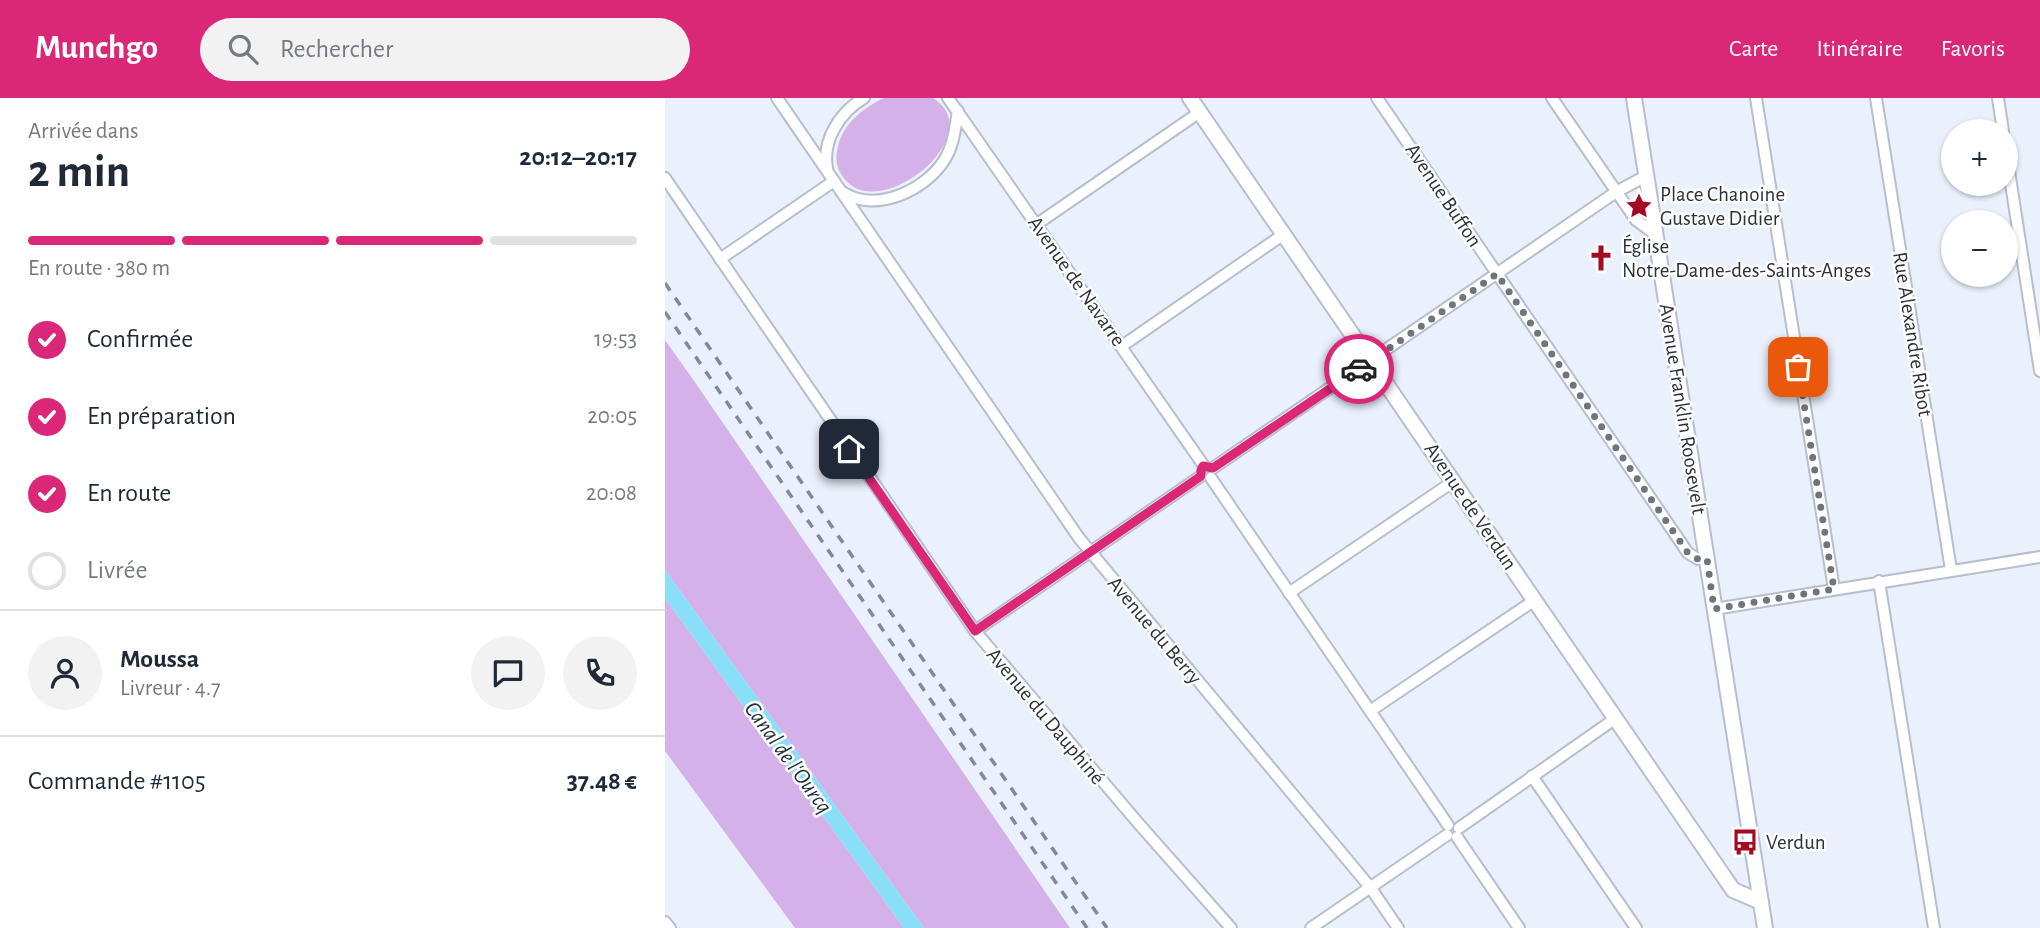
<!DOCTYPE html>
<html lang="fr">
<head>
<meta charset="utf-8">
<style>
	:root { --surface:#fff; --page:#f2f2f3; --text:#1f2937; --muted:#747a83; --line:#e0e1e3; --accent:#db2777 }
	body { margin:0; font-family:"Alegreya Sans",sans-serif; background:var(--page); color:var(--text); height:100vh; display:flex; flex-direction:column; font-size:26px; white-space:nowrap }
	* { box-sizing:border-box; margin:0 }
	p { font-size:23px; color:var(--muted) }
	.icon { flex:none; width:38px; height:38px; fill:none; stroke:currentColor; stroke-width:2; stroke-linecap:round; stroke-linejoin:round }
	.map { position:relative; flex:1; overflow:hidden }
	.sheet { display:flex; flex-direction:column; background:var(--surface); width:665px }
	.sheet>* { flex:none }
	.fabs { position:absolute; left:1276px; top:21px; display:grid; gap:14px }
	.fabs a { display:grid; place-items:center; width:77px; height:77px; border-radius:50%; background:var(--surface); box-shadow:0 2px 5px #0004; font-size:35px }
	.pin { position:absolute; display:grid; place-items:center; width:60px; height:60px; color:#fff; margin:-30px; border-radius:14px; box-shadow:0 4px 10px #0006 }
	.courier { position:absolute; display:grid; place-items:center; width:70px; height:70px; margin:-35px; border:5px solid #db2777; border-radius:50%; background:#fff; color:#222; box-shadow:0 2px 9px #0007 }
	.overview em { font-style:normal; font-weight:700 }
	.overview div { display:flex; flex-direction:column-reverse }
	.overview { display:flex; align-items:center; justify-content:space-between; height:119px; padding:0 28px }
	h1 { font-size:46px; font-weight:700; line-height:52px }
	.bar { display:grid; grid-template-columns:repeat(4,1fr); gap:10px 7px; align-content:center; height:84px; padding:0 28px }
	.bar i { height:9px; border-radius:5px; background:var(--line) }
	.bar .on { background:var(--accent) }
	.bar p { grid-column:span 4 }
	.line { display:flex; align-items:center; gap:18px; padding:0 28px; border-top:2px solid var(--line) }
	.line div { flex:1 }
	.round { display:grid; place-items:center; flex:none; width:74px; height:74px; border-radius:37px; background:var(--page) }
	ol { padding:0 28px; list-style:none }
	li { display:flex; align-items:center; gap:21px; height:77px }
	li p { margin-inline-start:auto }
	li .icon { padding:7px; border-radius:50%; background:var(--accent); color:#fff; stroke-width:4 }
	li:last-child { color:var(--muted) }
	li i { width:38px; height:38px; border:4px solid var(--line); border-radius:50% }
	header { display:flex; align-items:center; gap:42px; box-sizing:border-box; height:98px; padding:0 35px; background:var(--accent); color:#fff }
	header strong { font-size:33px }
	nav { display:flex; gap:38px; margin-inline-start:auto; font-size:24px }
	.search { width:490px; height:63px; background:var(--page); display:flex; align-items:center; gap:18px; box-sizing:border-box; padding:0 24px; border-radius:38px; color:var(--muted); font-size:26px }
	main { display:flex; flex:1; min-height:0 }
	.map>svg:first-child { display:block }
</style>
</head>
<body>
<header>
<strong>Munchgo</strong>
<div class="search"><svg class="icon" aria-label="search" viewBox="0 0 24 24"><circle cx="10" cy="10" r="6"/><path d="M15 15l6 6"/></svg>Rechercher</div>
<nav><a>Carte</a><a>Itinéraire</a><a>Favoris</a></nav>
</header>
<main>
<section class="sheet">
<div class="overview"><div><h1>2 min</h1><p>Arrivée dans</p></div><em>20:12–20:17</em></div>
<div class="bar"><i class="on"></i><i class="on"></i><i class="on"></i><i></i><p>En route · 380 m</p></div>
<ol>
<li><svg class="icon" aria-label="check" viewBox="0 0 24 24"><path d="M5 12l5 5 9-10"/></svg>Confirmée<p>19:53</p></li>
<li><svg class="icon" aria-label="check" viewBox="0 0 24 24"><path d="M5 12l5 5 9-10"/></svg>En préparation<p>20:05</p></li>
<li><svg class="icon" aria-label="check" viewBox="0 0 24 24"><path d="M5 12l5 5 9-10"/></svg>En route<p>20:08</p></li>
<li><i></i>Livrée</li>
</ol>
<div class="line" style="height:126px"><a class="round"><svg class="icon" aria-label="person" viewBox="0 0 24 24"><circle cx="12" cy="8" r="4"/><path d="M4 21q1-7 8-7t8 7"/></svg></a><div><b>Moussa</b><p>Livreur · 4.7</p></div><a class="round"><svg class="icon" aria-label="chat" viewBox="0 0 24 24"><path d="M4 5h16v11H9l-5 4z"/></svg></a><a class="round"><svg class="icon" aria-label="phone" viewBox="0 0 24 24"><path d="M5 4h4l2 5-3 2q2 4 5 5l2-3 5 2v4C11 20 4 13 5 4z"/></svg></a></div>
<div class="line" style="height:91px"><div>Commande #1105</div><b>37.48 €</b></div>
</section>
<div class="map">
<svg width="1375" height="830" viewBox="0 0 1375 830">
	<rect width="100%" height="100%" fill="#eaf0fc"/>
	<g fill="#d5b1e9">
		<path d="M219,0H268C327,37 212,129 178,79C171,69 170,60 173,48C178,26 199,9 219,0Z"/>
		<polygon points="0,242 27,280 405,830 259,830 0,472"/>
		<polygon points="0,500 239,830 130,830 0,653"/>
	</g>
	<polygon fill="#89def8" points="0,472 259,830 239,830 0,500"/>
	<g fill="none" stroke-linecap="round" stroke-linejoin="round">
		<g stroke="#b8becd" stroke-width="14">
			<g id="minor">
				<polyline points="112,0 414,440 705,789 733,830"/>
				<polyline points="283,0 539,368"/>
				<polyline points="712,0 1023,455 1033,461 1042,461"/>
				<polyline points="887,0 971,122 990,136"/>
				<polyline points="1091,0 1169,491"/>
				<polyline points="1211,0 1286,472"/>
				<polyline points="1333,0 1338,33"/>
				<polyline points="1340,47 1375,273"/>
				<path d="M162,70C157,42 175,14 199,0"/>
				<polyline points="0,80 310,533 474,726 566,830"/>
				<path d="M179,95C212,115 261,92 280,61C289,46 290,30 293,13"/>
				<polyline points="372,126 535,14"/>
				<polyline points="55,161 169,83"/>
				<polyline points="457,248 619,136"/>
				<polyline points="548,370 951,94 981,78"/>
				<polyline points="546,380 783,727"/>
				<polyline points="1214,483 1269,830"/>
				<polyline points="624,495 789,383"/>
				<polyline points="1049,511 1375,459"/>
				<polyline points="310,533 536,378"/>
				<polyline points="705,613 870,502"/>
				<polyline points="867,678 971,830"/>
				<polyline points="794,730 951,620"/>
				<polyline points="792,739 854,830"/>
				<polyline points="0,824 5,830"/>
				<polyline points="646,830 782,737"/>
			</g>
		</g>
		<g stroke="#b8becd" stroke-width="18">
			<g id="tertiary">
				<polyline points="525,0 1066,789 1068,792 1096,804"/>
				<polyline points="969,0 1100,830"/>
			</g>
		</g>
		<use href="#minor" stroke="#fff" stroke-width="10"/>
		<use href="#tertiary" stroke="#fff" stroke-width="14"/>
		<g stroke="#848891" stroke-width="3.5" stroke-dasharray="9 9" stroke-linecap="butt">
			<polyline points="0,185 442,830"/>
			<polyline points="0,214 422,830"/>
		</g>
	</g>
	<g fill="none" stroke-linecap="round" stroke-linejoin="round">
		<polyline stroke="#70747c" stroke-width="7" stroke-dasharray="0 12.6" points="694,271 832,176 1023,455 1033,461 1042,461 1049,511 1169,491 1133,269"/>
		<polyline stroke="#db2777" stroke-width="9" points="184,351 310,533 526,385 536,378 536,372 538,368 548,370 694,271"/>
	</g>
	<defs>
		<g id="sight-bare" transform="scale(2.1)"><path d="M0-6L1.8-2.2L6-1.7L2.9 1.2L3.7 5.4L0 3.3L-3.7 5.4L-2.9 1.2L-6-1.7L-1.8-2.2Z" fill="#a40a20" stroke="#fdfdfd" stroke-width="2.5" paint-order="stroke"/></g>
		<g id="church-bare" transform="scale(2.1)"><path d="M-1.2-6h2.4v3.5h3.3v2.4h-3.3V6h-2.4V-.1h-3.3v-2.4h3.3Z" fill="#a40a20" stroke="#fdfdfd" stroke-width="2.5" paint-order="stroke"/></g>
		<g id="bus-bare" transform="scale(2.1)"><path d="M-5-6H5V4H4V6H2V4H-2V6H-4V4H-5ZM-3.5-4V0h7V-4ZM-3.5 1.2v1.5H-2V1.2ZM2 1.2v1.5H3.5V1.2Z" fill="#a40a20" stroke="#fdfdfd" stroke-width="2.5" paint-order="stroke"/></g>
	</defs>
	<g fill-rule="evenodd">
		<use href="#sight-bare" x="974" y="108"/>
		<use href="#church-bare" x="936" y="160"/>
		<use href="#bus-bare" x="1080" y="744"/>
	</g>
	<g text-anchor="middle" stroke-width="5" stroke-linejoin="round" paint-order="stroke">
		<g font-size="21" fill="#2e3137" stroke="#fdfdfd" text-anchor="start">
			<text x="995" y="103">Place Chanoine<tspan x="995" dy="24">Gustave Didier</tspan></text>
			<text x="957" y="155">Église<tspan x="957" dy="24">Notre-Dame-des-Saints-Anges</tspan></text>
			<text x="1101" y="751">Verdun</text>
		</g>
		<g font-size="21" fill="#2e3137" stroke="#fdfdfd">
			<text transform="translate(779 97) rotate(56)" y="7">Avenue Buffon</text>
			<text transform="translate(412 183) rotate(55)" y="7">Avenue de Navarre</text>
			<text transform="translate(1248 236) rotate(81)" y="7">Rue Alexandre Ribot</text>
			<text transform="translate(1018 311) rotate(81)" y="7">Avenue Franklin Roosevelt</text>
			<text transform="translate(806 408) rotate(56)" y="7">Avenue de Verdun</text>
			<text transform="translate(490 532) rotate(50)" y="7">Avenue du Berry</text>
			<text transform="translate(381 618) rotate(50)" y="7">Avenue du Dauphiné</text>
		</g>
		<g font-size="23" font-style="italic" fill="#1c3036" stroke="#fdfdfd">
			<text transform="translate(124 659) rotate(54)" y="8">Canal de l'Ourcq</text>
		</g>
	</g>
</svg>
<div class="fabs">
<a>+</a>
<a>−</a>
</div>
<div class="pin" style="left:1133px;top:269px;background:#ea580c"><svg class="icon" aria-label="bag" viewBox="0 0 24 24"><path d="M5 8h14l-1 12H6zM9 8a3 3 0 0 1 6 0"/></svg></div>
<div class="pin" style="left:184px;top:351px;background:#1f2937"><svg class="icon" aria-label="home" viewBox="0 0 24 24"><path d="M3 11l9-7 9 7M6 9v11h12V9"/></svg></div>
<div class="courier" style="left:694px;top:271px"><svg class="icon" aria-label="car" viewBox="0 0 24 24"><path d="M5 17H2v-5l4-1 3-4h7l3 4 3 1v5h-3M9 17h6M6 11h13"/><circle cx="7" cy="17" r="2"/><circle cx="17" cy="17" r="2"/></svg></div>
</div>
</main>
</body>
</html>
